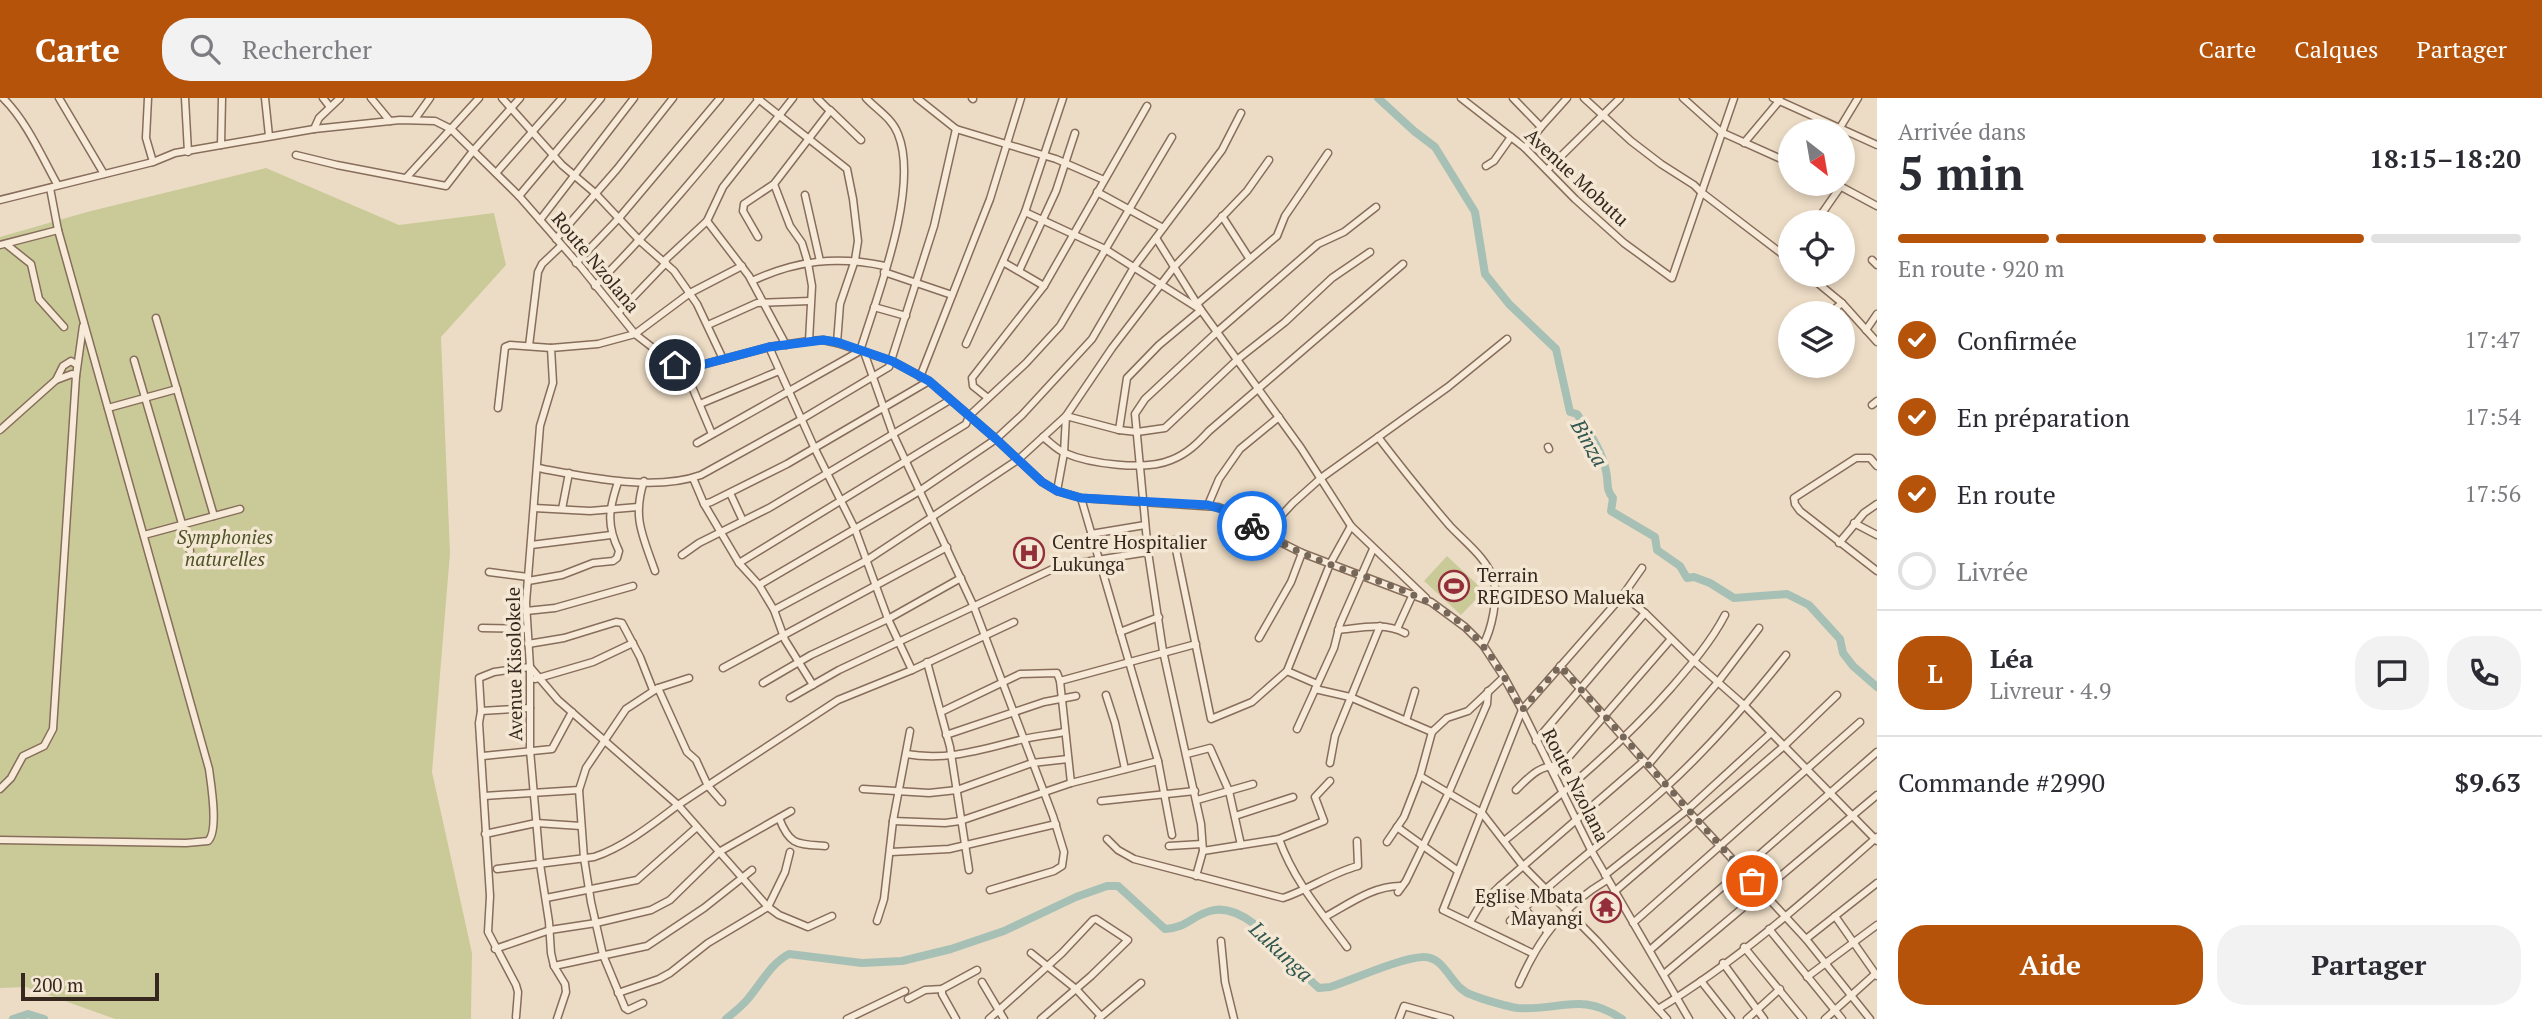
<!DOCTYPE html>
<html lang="fr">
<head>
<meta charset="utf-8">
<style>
	:root { --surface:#fff; --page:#f2f2f3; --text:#2b2b33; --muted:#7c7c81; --line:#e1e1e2; --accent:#b45309 }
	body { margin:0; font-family:"PT Serif",serif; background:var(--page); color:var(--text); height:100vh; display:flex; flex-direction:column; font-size:26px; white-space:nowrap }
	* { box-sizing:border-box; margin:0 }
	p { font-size:23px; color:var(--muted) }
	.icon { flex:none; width:38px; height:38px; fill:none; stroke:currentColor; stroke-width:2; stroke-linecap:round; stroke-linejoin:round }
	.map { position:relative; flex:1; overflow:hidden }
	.details { display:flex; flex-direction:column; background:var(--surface); width:665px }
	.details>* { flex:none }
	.needle { width:46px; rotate:149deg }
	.buttons { position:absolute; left:1778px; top:21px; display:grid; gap:14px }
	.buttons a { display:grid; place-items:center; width:77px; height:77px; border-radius:50%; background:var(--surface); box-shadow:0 4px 10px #0003; font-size:35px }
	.scale { position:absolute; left:21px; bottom:18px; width:138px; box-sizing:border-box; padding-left:7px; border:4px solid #37281f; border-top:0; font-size:19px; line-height:24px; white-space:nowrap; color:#37281f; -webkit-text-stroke:5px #f4e7d4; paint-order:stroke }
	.pin { position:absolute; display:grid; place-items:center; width:60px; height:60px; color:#fff; margin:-30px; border:4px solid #fff; border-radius:50%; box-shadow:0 2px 7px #0007 }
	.courier { position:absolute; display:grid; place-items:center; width:70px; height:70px; margin:-35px; border:5px solid #1a73e8; border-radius:50%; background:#fff; color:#222; box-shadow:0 2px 9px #0007 }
	.summary em { font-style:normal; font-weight:700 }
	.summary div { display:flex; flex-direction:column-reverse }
	.summary { display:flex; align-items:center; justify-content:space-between; height:119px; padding:0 21px }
	h1 { font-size:46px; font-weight:700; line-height:52px }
	.bar { display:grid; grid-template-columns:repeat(4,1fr); gap:10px 7px; align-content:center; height:84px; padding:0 21px }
	.bar i { height:9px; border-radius:5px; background:var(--line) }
	.bar .current { background:var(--accent) }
	.bar p { grid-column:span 4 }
	.line { display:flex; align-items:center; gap:18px; padding:0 21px; border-top:2px solid var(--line) }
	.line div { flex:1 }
	.round { display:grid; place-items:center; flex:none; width:74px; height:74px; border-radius:28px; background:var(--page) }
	ol { padding:0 21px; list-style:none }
	li { display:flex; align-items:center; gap:21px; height:77px }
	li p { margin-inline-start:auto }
	li .icon { padding:7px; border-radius:50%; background:var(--accent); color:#fff; stroke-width:4 }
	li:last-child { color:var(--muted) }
	li i { width:38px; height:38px; border:4px solid var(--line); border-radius:50% }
	.button { display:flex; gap:14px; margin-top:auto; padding:14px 21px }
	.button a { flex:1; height:80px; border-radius:28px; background:var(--accent); color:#fff; font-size:28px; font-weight:700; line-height:80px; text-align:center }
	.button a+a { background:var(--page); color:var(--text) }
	header { display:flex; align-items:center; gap:42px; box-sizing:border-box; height:98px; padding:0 35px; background:var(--accent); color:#fff }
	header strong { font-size:33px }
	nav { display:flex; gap:38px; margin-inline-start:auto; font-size:24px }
	.search { width:490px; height:63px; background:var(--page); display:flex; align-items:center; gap:18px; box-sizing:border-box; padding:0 24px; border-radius:28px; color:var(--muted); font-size:26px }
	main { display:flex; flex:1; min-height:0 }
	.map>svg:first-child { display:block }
</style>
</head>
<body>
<header>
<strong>Carte</strong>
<div class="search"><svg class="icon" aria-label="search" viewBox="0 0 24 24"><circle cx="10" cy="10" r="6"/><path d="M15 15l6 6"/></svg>Rechercher</div>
<nav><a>Carte</a><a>Calques</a><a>Partager</a></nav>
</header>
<main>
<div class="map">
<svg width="1877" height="921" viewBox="0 0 1877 921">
	<rect width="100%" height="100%" fill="#ecdcc5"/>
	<g fill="#caca99">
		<polygon points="266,70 399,127 494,115 506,167 441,239 450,455 432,674 472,855 471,921 115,921 26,889 0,890 0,139 87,114"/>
		<polygon points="1447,458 1484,493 1461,517 1424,483"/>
	</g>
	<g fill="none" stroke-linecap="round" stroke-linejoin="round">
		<g stroke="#a6c0b5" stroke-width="8">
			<path d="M1378,0L1414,33L1435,49L1475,114L1485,176L1509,206L1556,251L1570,314L1577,316C1588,333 1602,352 1606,373C1609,384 1605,391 1613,400L1611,413L1655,439L1657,452L1680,468L1687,480L1694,479L1710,485L1734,500L1787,496L1809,507L1840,541L1843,555L1853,568L1877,589"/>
			<polyline points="13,921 28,916 44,921"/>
			<path d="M726,921C733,915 741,909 747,902C761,886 770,866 789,856L862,865L902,863L951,851L1004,833L1076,799L1107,788H1118L1165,831C1186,830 1192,818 1210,813C1250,801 1292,869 1319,890L1330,889C1354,881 1400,860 1423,859C1446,858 1451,891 1472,897C1482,901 1508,909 1518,910C1562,913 1580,893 1622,921"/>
		</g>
		<g stroke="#876d5b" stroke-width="9">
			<g id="minor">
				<path d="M3,0C27,24 41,57 57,86"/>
				<polyline points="59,0 104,76"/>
				<polyline points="148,0 146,40 153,64"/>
				<polyline points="185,0 188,54"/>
				<polyline points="265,0 269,38"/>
				<polyline points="323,0 330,9"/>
				<polyline points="371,0 390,23"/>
				<polyline points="502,0 562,67 595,95 640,143 674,173 697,206 723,261"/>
				<polyline points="757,0 847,71 853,101 858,143 855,162 840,206 837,245"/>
				<polyline points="917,0 956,31 1056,61 1104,82"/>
				<polyline points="972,0 973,1"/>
				<polyline points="1461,0 1525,50 1575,101 1624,145 1672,180 1734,0"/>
				<polyline points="1513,0 1541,29"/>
				<polyline points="1584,0 1631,43 1661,66 1694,87 1701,94 1790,162"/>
				<polyline points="1683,0 1721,34 1790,65"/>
				<polyline points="1773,0 1877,47"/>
				<polyline points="830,12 861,42"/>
				<polyline points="415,21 430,0"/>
				<polyline points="314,31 319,20 340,0"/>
				<polyline points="1838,33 1858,0"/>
				<polyline points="1744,45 1780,2"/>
				<polyline points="221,47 222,0"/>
				<polyline points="1525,50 1541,29 1567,0"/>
				<polyline points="296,57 337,67 446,88 473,53 520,0"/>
				<polyline points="1486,68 1494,63 1511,39"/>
				<polyline points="1547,72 1620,0"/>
				<polyline points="496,75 562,0"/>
				<polyline points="406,80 479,0"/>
				<polyline points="774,86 790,128 802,145 808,165 812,188 809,243"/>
				<polyline points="1836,86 1877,108"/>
				<polyline points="1097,94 1163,130"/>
				<polyline points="805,97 820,163"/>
				<polyline points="519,98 601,0"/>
				<polyline points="0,102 153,64 175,55 314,31 400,22 435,23 451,31 519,98 581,169 635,236 675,267 690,270 769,249 809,243 823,242 837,245 892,263 929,283 996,341 1042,384 1057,393 1081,400 1218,409 1231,414 1264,436 1302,455 1431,504 1465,529 1483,547 1504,579 1522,612 1591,752 1689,921"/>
				<polyline points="1025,114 1105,151 1201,212 1301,350 1351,428 1426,500"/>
				<polyline points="1222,118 1249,160"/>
				<polyline points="540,122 634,0"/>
				<polyline points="707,123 749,178 786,247"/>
				<polyline points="1816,124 1841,88"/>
				<polyline points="758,139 743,113 744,106 774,86 830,13 817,0"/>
				<polyline points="556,141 617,71 673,0"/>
				<polyline points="6,146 31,166 39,201 64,229"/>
				<polyline points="0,147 58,132"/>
				<polyline points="1872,162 1877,167"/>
				<polyline points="664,163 707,123 723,89 793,0"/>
				<polyline points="1003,164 1044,188"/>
				<polyline points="576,165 619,120 720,0"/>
				<polyline points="1019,173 1056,93 1075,35"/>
				<polyline points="884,174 952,197"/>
				<polyline points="1808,177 1842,205 1877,244"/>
				<path d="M752,183C797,162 837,158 885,168"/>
				<path d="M595,188C655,128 706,66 760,0"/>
				<polyline points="1198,205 1277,138 1285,118 1328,55"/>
				<polyline points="874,209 906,218"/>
				<polyline points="619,214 666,165"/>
				<polyline points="1830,215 1842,205"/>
				<polyline points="156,220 214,418"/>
				<polyline points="708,227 757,205 810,203"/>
				<polyline points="1866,232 1877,216"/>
				<polyline points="966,246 1025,114 1063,0"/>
				<polyline points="529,248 538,174 542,166 561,148"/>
				<polyline points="769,249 814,349 855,431 888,521 912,572"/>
				<polyline points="864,254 893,336 974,509 1053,718 1064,754 1062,768 1054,773 990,792"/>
				<polyline points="134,262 190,453"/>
				<polyline points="684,270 712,336"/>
				<polyline points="920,279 990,101 1021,0"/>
				<polyline points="56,282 72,276 76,278"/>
				<polyline points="988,300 973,288 972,280 1044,188 1147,8"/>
				<polyline points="700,306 779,273"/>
				<polyline points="1872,307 1877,303"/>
				<polyline points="108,310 177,291"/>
				<polyline points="498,310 505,249 510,247 551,250"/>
				<polyline points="0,332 56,282 63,268 71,263 77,267"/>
				<polyline points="1119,332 1127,280 1159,247 1201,212 1156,140"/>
				<path d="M1043,339C1050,344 1057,352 1065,355C1090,366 1145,373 1171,362C1187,356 1198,345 1209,333L1403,166"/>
				<path d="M1378,339C1401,369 1425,399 1450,428C1465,444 1488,461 1494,483C1498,500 1492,531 1483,547"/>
				<path d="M697,345L860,253C877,198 920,90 898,36C892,20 877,12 866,0"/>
				<polyline points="1548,349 1549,351"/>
				<polyline points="1877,368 1870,360 1856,360 1794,400 1795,406 1800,413 1877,473"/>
				<path d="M538,370C586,379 654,394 701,377L802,321L889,269L934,128L956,31"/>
				<polyline points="693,380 704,406 739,465 759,487 774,512 785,542 813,587"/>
				<path d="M644,383C632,420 643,438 655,473"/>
				<polyline points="1057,393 1064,355 1066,318 1119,332 1137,334 1165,330 1238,261 1285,224 1332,180 1370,154"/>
				<polyline points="730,395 743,423"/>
				<polyline points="1081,400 1158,663 1172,737"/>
				<polyline points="704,406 711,404 787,366 929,283"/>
				<polyline points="1208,407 1219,381 1240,351 1279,319"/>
				<polyline points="534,410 590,413 638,409"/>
				<polyline points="562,411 569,375"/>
				<polyline points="1854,425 1877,437"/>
				<polyline points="1091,436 1145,427"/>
				<polyline points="1264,436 1293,405 1321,380 1448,289 1507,241"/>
				<polyline points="144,437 240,411"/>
				<polyline points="1174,442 1211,621 1252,604 1287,573 1317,586"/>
				<polyline points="1839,445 1864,415 1877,406"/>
				<polyline points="531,447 611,437"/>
				<polyline points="682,457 699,445 769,410 950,302"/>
				<polyline points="739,465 966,326 969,318 1026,265 1060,228 1172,39"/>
				<polyline points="489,474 528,479"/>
				<path d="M528,483L562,477L593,465L613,463L617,460L619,453C606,426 609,411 618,384"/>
				<polyline points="759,487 918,394 996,341 1022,317 1092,241 1134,169 1222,52 1241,15"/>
				<polyline points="1623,497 1645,515 1694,563 1745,608 1877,743"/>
				<polyline points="774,512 867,462 932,419 1019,361 1066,318 1112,250 1175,168 1247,93 1269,62"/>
				<polyline points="526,513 555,510 633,488"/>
				<polyline points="482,530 527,531"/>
				<polyline points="1397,531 1413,496"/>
				<path d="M1338,532C1360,530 1384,524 1405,535"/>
				<polyline points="1120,534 1159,519"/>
				<polyline points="1259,540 1291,484 1302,455"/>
				<polyline points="528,546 564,540 616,524 622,525 640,559 653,592"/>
				<polyline points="927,564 950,649 969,772"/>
				<polyline points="1560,568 1698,724 1806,841 1870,921"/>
				<polyline points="723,570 947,449"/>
				<polyline points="1287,573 1330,466 1351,428"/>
				<polyline points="535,581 593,564 633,545"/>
				<polyline points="1060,583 1196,546"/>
				<polyline points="763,585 811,557 888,521 961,480"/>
				<polyline points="658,590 687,654 696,662 708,688 722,704"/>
				<polyline points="1315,591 1350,599 1432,634"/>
				<polyline points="1106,597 1115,625 1125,671"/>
				<polyline points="790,600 839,572 1059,468 1148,454"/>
				<polyline points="481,613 530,610"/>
				<polyline points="941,614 1020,576 1057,575 1060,583 1071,685"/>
				<polyline points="1406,623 1415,593"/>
				<polyline points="1297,631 1334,550 1340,526 1373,451"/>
				<polyline points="946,637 1044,604 1076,598"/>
				<polyline points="1536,643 1645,515"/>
				<path d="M906,656C948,663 979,652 1020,642C1035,638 1050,637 1064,634"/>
				<polyline points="1187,656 1210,650 1229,693 1241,747"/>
				<polyline points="483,658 552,651 572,614"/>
				<polyline points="1330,665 1335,638 1380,528"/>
				<polyline points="1648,667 1718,584 1759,530"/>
				<polyline points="1554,676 1671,541"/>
				<polyline points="1420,678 1482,715 1523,768 1597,843 1667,921"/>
				<polyline points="0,691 11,680 23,658 44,648 53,631 76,278 83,228"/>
				<polyline points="863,691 929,695 957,692 1032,665 1068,661"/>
				<path d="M1516,692C1530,678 1540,666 1561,668"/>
				<polyline points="484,698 579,692"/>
				<polyline points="1197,702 1253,686"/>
				<polyline points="1101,703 1195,693"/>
				<polyline points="1235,718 1293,699"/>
				<path d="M779,720C790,748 797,746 825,748"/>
				<polyline points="893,723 945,725 960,723 1071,685 1158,663"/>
				<polyline points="1397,729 1458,773"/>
				<polyline points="485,736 536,725 581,728"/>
				<path d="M1107,741L1118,752L1134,761L1283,800C1310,791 1331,775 1358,768L1357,743"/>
				<path d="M1279,741C1294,783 1321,814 1347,849"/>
				<path d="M0,742L186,745L208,743C219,733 211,686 209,671L58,132L50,90"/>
				<path d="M1504,743C1563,695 1621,647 1671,590C1690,568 1711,544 1725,517"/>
				<polyline points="1387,744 1404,719 1420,678 1432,634 1447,620 1468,613 1504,579"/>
				<polyline points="1169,748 1202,746"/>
				<polyline points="1203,753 1279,741 1324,723 1315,699 1330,683"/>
				<polyline points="891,754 949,751 1056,726"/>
				<path d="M497,771L594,759C624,749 653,726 678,707L838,602L912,572L1014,524"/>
				<polyline points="1605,777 1687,712 1771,635"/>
				<polyline points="1196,778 1203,753 1201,726 1163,553 1148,454 1135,316 1145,301 1218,233 1318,146 1344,134 1376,109"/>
				<polyline points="1500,788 1547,833"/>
				<polyline points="1398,794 1406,783 1449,694 1487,606 1488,593"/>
				<polyline points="1614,794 1784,648 1837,597"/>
				<polyline points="546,800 637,782 697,729"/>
				<polyline points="1835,818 1877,878"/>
				<path d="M1325,819C1349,806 1374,787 1402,788"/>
				<polyline points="877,823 884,801 893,723 910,633"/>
				<path d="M1510,823C1560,776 1614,736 1664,691C1709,650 1748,605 1786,557"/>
				<polyline points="1470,824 1480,807 1500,788 1644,663"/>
				<polyline points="1633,825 1860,624"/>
				<polyline points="1769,831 1842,921"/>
				<polyline points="1806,841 1877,785"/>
				<polyline points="1221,843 1225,884 1234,921"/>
				<polyline points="1744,849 1803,921"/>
				<polyline points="495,851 550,832 596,825 651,812 670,802 719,754 791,713"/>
				<polyline points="1650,852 1877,654"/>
				<polyline points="1031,855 1076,891 1101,918"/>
				<polyline points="1532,855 1443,812 1522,612 1623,497 1642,470"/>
				<polyline points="1723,865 1764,921"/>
				<polyline points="554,868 647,848 704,810 752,772"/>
				<polyline points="1664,876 1877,697"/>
				<polyline points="1807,879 1877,827"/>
				<polyline points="1701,883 1731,921"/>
				<polyline points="982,884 1004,921"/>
				<path d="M1519,886C1539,840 1563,808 1607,782"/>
				<polyline points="942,891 942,896 956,921"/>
				<polyline points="618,895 659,881 670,875 708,845 768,809 785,774 790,754"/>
				<polyline points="908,901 925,892 942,891 977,872"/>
				<polyline points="643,905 628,912 625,910 603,857 591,804 584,760 579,692 586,670 626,611 658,590 689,580"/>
				<path d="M1658,911C1738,863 1808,800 1877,739"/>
				<polyline points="516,919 518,894 516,887 488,834 490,798 479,625 481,613 479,580 494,574 530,569 558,602 678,707 768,809 779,817 808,829 832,818"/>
				<polyline points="557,921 566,894 565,886 554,868 551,855 549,824 540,766 530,652 530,569 526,505 540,328 553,285 551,250 598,246 635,236 690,195 742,168"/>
				<polyline points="847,921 905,893"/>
				<polyline points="989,921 1062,855 1093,822 1096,821 1128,842 1091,878 1041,921"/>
				<polyline points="1098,921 1141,885"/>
				<polyline points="1399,921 1404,908 1450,921"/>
				<polyline points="1747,921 1780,891"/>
				<polyline points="1825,921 1875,876"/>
			</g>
		</g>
		<use href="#minor" stroke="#f7ead8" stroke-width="6"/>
	</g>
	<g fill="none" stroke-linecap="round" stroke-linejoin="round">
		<path stroke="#766759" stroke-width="7" stroke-dasharray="0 12.6" d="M1252,428C1276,443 1302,456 1329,466C1383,486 1446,500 1483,548C1499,567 1510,590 1522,612L1560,568L1752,783"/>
		<polyline stroke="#1a73e8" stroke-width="9" points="675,267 690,270 769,249 823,242 837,244 892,263 929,283 996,341 1042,384 1057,393 1081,400 1208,407 1231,414 1252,428"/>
	</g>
	<defs>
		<g id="hospital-ring" transform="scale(1.575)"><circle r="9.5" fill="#f4e7d4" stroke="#932e3a" stroke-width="1.5"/><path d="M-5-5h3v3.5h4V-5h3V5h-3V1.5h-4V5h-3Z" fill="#932e3a"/></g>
		<g id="stadium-ring" transform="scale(1.575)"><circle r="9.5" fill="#f4e7d4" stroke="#932e3a" stroke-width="1.5"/><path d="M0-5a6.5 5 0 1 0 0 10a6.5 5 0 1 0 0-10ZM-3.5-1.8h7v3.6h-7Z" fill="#932e3a"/></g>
		<g id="temple-ring" transform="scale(1.575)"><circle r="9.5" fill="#f4e7d4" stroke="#932e3a" stroke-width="1.5"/><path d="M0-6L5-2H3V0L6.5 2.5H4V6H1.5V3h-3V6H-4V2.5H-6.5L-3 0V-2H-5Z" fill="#932e3a"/></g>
	</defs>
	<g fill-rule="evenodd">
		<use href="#hospital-ring" x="1029" y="455"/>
		<use href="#stadium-ring" x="1454" y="488"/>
		<use href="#temple-ring" x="1606" y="809"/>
	</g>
	<g text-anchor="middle" stroke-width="7" stroke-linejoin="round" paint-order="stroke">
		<g font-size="19" fill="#37281f" stroke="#f4e7d4">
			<text transform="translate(1577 79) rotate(43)" y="7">Avenue Mobutu</text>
			<text transform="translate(596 164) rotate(50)" y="7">Route Nzolana</text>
			<text transform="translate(514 566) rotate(-91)" y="7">Avenue Kisolokele</text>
			<text transform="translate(1576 687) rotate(63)" y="7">Route Nzolana</text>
		</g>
		<g font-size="19" font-style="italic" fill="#4d5326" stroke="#f4e7d4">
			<text x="225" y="446">Symphonies<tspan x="225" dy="22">naturelles</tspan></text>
		</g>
		<g font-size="19" fill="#37281f" stroke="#f4e7d4" text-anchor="start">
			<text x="1052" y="451">Centre Hospitalier<tspan x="1052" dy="22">Lukunga</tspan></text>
			<text x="1477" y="484">Terrain<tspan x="1477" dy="22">REGIDESO Malueka</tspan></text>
			<text x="1583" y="805" text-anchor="end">Eglise Mbata<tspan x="1583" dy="22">Mayangi</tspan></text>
		</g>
		<g font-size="21" font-style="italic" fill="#2f564f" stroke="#f4e7d4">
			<text transform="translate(1589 345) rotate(60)" y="7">Binza</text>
			<text transform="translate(1281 854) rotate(43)" y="7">Lukunga</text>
		</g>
	</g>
</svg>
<div class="buttons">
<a><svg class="needle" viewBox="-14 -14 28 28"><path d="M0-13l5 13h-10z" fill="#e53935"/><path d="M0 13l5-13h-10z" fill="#7c7c81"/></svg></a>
<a><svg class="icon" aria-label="locate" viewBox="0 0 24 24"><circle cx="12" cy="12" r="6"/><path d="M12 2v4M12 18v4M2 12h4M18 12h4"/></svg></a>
<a><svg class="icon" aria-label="layers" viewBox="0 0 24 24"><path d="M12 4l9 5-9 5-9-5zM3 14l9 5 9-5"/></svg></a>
</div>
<div class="scale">200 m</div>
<div class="pin" style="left:1752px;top:783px;background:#ea580c"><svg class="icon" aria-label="bag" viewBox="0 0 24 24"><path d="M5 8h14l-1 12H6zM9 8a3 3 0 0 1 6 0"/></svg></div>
<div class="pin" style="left:675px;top:267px;background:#1f2937"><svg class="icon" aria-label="home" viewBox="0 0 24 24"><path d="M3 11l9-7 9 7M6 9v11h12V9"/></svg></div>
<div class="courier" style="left:1252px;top:428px"><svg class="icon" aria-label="bike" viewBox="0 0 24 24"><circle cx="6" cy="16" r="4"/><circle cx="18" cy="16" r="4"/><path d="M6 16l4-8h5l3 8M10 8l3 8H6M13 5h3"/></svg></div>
</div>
<section class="details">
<div class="summary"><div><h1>5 min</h1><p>Arrivée dans</p></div><em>18:15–18:20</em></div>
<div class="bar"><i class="current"></i><i class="current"></i><i class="current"></i><i></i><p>En route · 920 m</p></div>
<ol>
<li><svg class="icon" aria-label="check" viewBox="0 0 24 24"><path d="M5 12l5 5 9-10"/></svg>Confirmée<p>17:47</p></li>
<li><svg class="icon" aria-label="check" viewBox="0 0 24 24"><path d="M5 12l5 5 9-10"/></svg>En préparation<p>17:54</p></li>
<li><svg class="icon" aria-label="check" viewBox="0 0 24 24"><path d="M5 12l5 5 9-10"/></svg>En route<p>17:56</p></li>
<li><i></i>Livrée</li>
</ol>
<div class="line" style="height:126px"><b class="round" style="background:var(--accent);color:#fff">L</b><div><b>Léa</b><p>Livreur · 4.9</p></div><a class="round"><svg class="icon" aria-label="chat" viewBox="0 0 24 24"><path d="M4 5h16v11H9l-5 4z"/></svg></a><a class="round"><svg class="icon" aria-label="phone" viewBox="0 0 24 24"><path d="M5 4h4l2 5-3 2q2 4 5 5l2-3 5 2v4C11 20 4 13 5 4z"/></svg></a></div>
<div class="line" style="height:91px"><div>Commande #2990</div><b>$9.63</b></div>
<div class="button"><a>Aide</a><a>Partager</a></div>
</section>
</main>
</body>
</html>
